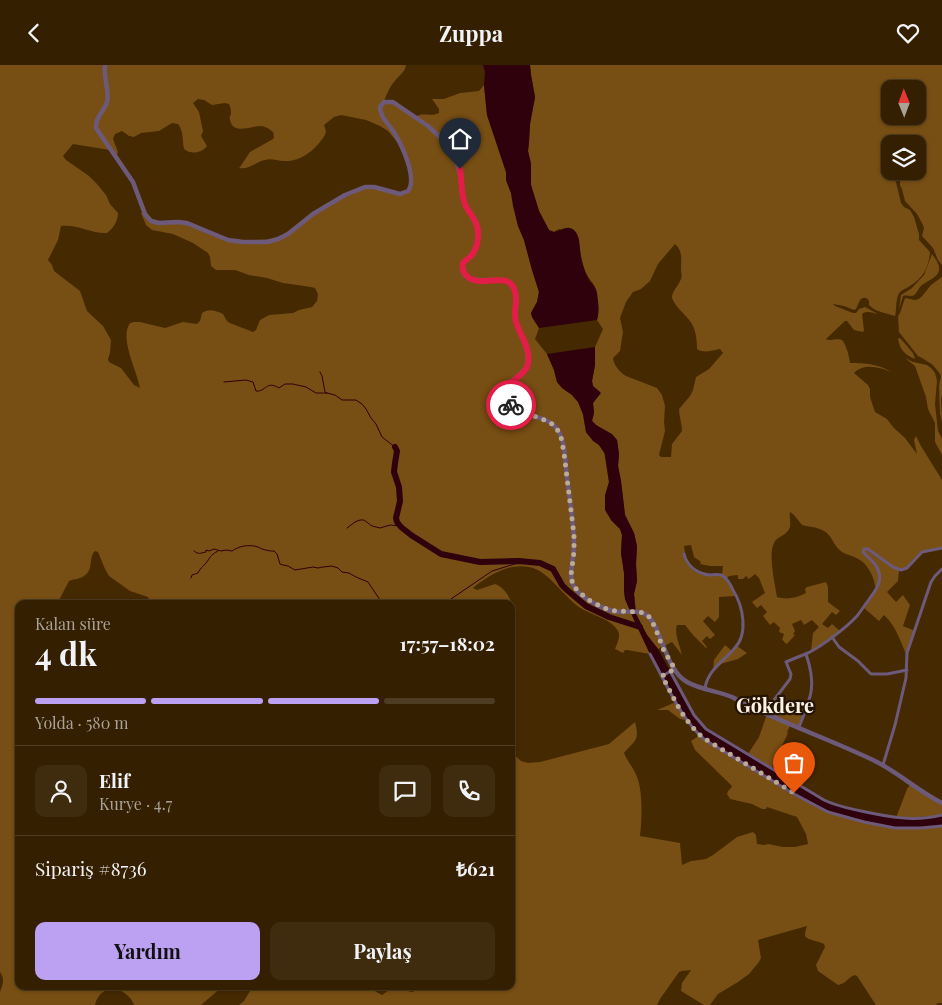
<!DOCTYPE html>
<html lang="tr">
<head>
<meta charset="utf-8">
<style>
	:root { --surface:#341f00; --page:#3f2c0f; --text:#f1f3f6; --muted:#a9a299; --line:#4e3d22; --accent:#bca0f2 }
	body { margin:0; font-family:"Playfair Display",serif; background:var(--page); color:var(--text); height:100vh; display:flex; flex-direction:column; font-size:19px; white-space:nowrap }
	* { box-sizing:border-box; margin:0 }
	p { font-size:16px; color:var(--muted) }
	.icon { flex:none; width:28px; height:28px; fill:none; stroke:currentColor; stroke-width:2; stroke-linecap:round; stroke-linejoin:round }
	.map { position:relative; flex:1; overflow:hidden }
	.sheet { position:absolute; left:15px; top:535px; width:500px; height:390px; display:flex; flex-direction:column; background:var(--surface); border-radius:10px; box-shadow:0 1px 4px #0004,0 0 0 1px var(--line) }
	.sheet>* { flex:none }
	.needle { width:32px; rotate:359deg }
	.fabs { position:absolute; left:881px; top:15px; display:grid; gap:10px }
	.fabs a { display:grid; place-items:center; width:45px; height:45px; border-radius:10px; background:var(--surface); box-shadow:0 1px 4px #0004,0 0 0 1px var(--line); font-size:25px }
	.pin { position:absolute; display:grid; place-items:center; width:42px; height:42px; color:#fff; margin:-51px -21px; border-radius:50% 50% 50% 0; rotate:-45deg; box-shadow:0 0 5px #0007 }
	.pin .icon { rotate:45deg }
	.courier { position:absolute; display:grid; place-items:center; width:50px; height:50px; margin:-25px; border:4px solid #e11d48; border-radius:50%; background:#fff; color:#222; box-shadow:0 1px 6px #0007 }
	.head em { font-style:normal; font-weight:700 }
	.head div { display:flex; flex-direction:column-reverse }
	.head { display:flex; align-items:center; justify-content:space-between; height:85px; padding:0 20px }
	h1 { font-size:32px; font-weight:700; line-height:38px }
	.bar { display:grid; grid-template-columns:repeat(4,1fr); gap:8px 5px; align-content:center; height:60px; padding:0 20px }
	.bar i { height:6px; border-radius:4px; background:var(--line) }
	.bar .on { background:var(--accent) }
	.bar p { grid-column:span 4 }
	.line { display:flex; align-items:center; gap:12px; padding:0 20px; border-top:1px solid var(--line) }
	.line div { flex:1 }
	.round { display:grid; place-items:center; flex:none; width:52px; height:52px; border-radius:10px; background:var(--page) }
	.button { display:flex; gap:10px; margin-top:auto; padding:10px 20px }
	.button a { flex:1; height:58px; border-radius:10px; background:var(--accent); color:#111; font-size:20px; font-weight:700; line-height:58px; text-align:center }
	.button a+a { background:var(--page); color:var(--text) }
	header { display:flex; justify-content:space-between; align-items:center; height:65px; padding:0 20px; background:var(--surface); font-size:22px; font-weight:700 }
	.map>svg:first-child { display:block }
</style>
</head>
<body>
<header><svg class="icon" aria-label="back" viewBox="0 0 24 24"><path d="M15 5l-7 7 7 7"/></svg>Zuppa<svg class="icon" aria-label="heart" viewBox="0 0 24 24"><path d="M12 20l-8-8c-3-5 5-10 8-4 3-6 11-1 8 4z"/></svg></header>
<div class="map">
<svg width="942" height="940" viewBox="0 0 942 940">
	<rect width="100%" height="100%" fill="#452900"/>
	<g fill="#774e13" fill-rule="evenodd">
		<path d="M0,0H406C405,8 398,11 394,17C389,23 387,29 384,36H389L415,52C422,47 431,52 439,48V44L432,34H444L460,28L479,26L484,20L487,50L506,107V115L511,128L518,161L524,175L532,205L539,227L537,237L531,248L532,252L539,263L535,274L547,289L554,305L557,317L562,323L572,330L578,337L583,349L586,367L589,371L599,380L604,387L609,417L607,425L611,455L620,464L622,470L621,488L624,508V521L625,534L634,555L650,589L627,585H625L623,588L615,584C617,579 621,571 618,566C611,553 590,550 579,542C563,531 548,505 529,502C508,498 488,511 473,523L477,525L495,519C510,524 519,550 511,564V539H148L149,535L148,532L130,526L109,511L105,504L98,487L95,486C88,493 94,505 84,511C80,514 74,514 69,516L57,539H19V921H223L201,940H134C127,921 100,917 95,940H0C0,936 0,931 0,927C3,919 5,914 0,907ZM198,34L204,35L212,40L225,38L229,39C230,41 231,45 231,47C231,52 229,50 230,55C233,71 253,60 262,61C266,62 270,64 273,67L274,72L273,74L250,87L240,102L239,103C249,105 255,97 265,95C271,93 277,96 284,96C302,97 316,84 325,70L326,66L324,60L334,52L341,50L366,55L380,61L388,66L403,84L411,114L408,126L395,128L365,122L345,130L305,154L278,174L234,176L178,157L151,156L144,147L141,148L146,160L152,165L173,169L193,178L208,188L210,192L211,201L216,205H235L249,210L267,213L283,218L311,222L315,223L318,229L317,236L312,242L299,245L293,248L269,250L260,255L256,265L253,267L230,258L227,256L223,249C216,246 210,243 202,248L200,256L197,259L183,257L165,263L140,257H134L130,258C119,273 137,306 140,323L134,320L121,303L109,297L108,294L110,288L111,275L103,261L87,246L80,226L54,206L52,200L48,195L58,175L61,161C78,159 92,169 107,168C113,164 118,156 118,148L110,139L106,130L97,119L89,111L66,95L63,91L73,79L110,85L116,93L118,87L113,74L115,69L122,66L129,71L134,72L141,68L159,66L172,58L178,59C184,67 182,75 184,84C191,90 202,88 207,81L201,71L203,66L199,47L193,38Z"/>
		<path d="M530,0H942V200L938,195L933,183L922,171L924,163L923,160L917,149L905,136L902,124L900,120V114L897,111H893L892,112L896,117L901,138L904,142L910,145L914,152L919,169V175L930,187C929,202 923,213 910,221C907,223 902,225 900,227C895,233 897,245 895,251C886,248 875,247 869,240V236C867,232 863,232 860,235L856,244L854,245L844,241L833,239L835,241L853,248H856L859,244L865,242L878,249C873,248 867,245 862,249L864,265L863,267L854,265L847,256H845L826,274C831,277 838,272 843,276C847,283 849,290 850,298C865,298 879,299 891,307C879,302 864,298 854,308L868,320L870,324V332L875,347L887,354L893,362L905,373L917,389L914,375L916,371L921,381L942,415V483L925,486L909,501L899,505L898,516L887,527L896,537L903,530L910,540L903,561L915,566L907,591C900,576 896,561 884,550L879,556L864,543L876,525C874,513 870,502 860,495C854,491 847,490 842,487C833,481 832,470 824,466C818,462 809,462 802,460L794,450L790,447C789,452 791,457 790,462C787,471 777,471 774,478C768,489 775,520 777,532C786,535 797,533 806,528L805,524L807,522L826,517L828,522V537L840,546L836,550L832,547L822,559L828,563L832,559L840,566L811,586L813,568L819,562L812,555L804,560L801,555L792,559L795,566L793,569L795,570L787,579L784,577V576L782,575L784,569L779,567L780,563L774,557L770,560L763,551L767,547L761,540L757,543L752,537L765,528L759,513L755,509L749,514L746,511L743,514H738V510L729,511L726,514L736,531L719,532V552L715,557L708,551L703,556L715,570L710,574L707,571L702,576L707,582L706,583L693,570L685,560H677C674,569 680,580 682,590L672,577L658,584L647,570L636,549L634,529L637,516L636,499L637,481L634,468L625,450L621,416L618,401L619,390L617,375L596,360L592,356L594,349L593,338L600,327L593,321L592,316L595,300V282L603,264L597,255C599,247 598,228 594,220C590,214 586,210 584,203C581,193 580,183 578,172L559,164L554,167L549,165L539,146L531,120V99L528,86L529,77L530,59L535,32L531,10ZM890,24H918V51H890ZM890,79H918V106H890ZM675,179C683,186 681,194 681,204C681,209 683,211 680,216C677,223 672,226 672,233C676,243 684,248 690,256C696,264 697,275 697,284C704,289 713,285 720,284L723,288L709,304L696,312L693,325L690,331L679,344C679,351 682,359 682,366L672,379L671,392H661L659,390L665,366L664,357L665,341L662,330L657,323L626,311C620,307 614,301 613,293L620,286L623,267L620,253L626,237L633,227L641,224L650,216L658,199ZM691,480L694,492L701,497L700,499L710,501H723L722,510C701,509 686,504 684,481Z"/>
		<path d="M932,189C934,192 939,198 939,203C940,213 925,216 920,222C917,226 916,230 912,231C909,231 906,230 903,231L899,244L901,230L912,223L924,210Z"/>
		<polygon points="942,212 942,329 941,335 942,357 940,349 939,322 940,315 941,312 940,309 933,300 922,293 918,291 899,267 898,251 900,248 905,233 915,235 919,234 923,230 931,220"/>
		<path d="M899,273L901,274L913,288L915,294C905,290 900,285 898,274Z"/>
		<polygon points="905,293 913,297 927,300 932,304 935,308 937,316 935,339 938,366 942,374 942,390 935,377 935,358 928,344 926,332 915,301"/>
		<polygon points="725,580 732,586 737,581 747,588 738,594 717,600 713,606 714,595"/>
		<polygon points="774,635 787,640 788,639 806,645 799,662 791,659 787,667 788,668 771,704 748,689 759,672 767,649"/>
		<polygon points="676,637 686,655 680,654 668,645 657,645"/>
		<path d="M635,657C640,676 635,675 624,688C627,696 634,703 637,712C643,726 642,756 640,771L680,778L682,800L691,796L706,794L713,790L737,772L753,767L756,770L757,779L765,780L768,779L783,782H795L808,779L806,769L797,752L767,742L766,744H762L752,739L730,734L727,729L728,726L731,723L732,721L695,685L691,676L700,670L820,744L942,761V938H938L936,940H876L857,911L855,910C848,912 846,919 838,920L818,906L816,900L825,882L824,879C819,876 805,875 805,870C805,867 806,864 807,861L758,875L761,893L759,897L749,909L738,917L718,929L710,940H704L681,926L682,918L691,905L682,906L679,907L660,934L657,940H239L244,936L253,921H366L382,930L395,921C401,921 406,927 413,927L418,921H511V687L521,696L528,698L540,697L609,679Z"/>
		<polygon points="911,718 942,738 942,751 896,753 907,724"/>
	</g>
	<g fill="#2f010d">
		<path d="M483,0H530L531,10L535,32L530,59L529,77L528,86L531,99V120L539,146L549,165L554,167C561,165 569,159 575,166C581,173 579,184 581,193C583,200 585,208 589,215C592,219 596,222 597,228C598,238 600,245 597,255L539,263L532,252L531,248L537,237L539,227L532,205L524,175L518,161L513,141L511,128L506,115V107L487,50L484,20L485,7Z"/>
		<polygon points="595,282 595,300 592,316 593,321 601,328 593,338 594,347 592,356 596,360 612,369 617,375 619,389 618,401 621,416 625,450 634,468 637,481 636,499 637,516 634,529 636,549 647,570 658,584 694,650 702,660 831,739 896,753 942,751 942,761 895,763 828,747 705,675 690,661 650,589 634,555 625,534 624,526 624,508 621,488 622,470 620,464 611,455 605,445 605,430 609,417 605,389 599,380 593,376 586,367 583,349 578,337 572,330 562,323 557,317 554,305 547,289"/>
	</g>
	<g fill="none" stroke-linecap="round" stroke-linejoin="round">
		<g stroke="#2f010d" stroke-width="1">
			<polyline points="320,307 322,311 325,327 327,328 335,330 342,335 356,335 362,339 366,344 371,353 376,359 382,372 395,382"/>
			<path d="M224,317L246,315L253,317L256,326C266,327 266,315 279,323L285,319H293L306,322L316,328H327"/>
			<polyline points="347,463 355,457 360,455 364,455 372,461 380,463 390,460 400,461"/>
			<path d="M194,486C199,490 200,488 206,487V485L209,486L214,484L221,486L226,485L232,486C239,481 249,479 258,482C260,483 264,485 266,485C269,486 271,486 274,486L277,489L280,499L283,500L288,501L295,505L313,502L318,503L323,502L332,501L338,503L342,507L349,508L356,512L368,517L380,535L384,539"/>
			<path d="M191,513L192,510L198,508C200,503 202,503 206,498C211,492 209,491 218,486"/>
			<polyline points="410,539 415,539"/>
			<polyline points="430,539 435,536 438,537 439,539"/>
			<polyline points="448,539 451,534 492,506 518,498 530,496"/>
		</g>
		<polyline stroke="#2f010d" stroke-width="6" points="395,382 397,386 395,398 394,407 399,422 400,436 396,453 397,457 401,462 411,470 441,489 480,497 519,496 540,498 553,504 562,520 567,525 586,541 609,552 640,562"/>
		<g stroke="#6d5a7b" stroke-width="3">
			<path d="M684,489C687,501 697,508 709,510C713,510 717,509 721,510C726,512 731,520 733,525C743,541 749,569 734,584C723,597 708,605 705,623"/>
			<polyline points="832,572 839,582 858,596 871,609 887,609 907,605"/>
			<path d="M650,589C665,616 681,655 705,675L794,729L828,747L864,757L895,763H921L942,761"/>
			<path d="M670,606L694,650L706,664L824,735C836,741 848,743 861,746C889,752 914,757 942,750"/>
			<polyline points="662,611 675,604"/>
			<path d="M767,649L774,635L790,614L791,609L786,597C793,594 800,591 808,588C822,581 846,563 857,551C861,546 864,541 868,536C874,527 882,519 879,508C877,498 869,494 863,487L864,484H868L893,502L901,505L907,503L922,487L942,483"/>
			<path d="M799,662C811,632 817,621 806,589"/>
			<polyline points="883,700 895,660 906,613 907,588 931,517 935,511 942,504"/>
		</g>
		<path stroke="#6d5a7b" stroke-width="4.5" d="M105,0C103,13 110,26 107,37C104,47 95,52 96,63L133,117L145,149L151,156L159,158L178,157L187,158L228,175L243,177H267L278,174L288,169L313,149L345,130L365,122H374L400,129L408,126C418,113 401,78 393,66C388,58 380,52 380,42L384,37H393L428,61L442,74L456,96L461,112L463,134L465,140L476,157L478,163V173L475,184L472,189L463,198C457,226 499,209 510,218C520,226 514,241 515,251C516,261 522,270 525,279C527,286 529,294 527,300C523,313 498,318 506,334C515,354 549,347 559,367C566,380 565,398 567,413C570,436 574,459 574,481C574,493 568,510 573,520C580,533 605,546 620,547C628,547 638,545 645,549C663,560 663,603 687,617C701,625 718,626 732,632C738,635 744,639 751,642C791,661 833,676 873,695C898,707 918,726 942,738"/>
	</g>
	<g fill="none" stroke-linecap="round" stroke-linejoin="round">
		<path stroke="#bcac97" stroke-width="5" stroke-dasharray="0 9" d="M511,340L521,346L550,357L557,364L561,372L564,388L574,470V487L571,510L573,521L587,534L604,543L615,546L640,547L648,550L655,562L664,586L675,604L662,611C674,633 684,658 705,674L794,728"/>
		<path stroke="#e11d48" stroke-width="6" d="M460,104C462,115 461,130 465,139C467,145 472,150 475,156C480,166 479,180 472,190C469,193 466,195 463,198C462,202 462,205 465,209C480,229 517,196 516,238C515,244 514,251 516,257C520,270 533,287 527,302C521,316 490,322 511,340"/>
	</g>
	<g text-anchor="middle" stroke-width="4.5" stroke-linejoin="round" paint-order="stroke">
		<g font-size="20" font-weight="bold" fill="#fcf2e8" stroke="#241401">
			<text x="775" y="648">Gökdere</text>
		</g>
	</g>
</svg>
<div class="fabs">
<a><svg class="needle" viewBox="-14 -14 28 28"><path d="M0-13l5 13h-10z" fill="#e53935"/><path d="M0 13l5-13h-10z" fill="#a9a299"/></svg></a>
<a><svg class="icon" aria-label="layers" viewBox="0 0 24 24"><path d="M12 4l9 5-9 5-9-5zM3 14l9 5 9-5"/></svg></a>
</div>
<div class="pin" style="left:794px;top:728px;background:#ea580c"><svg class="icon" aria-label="bag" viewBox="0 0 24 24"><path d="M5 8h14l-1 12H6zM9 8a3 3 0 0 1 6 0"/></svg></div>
<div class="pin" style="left:460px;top:104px;background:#1f2937"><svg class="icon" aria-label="home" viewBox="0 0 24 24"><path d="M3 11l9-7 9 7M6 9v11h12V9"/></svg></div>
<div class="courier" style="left:511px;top:340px"><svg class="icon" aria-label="bike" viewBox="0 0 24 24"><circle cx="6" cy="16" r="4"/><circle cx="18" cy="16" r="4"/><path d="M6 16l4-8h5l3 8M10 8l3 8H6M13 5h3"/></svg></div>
<section class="sheet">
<div class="head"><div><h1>4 dk</h1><p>Kalan süre</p></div><em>17:57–18:02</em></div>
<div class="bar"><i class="on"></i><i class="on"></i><i class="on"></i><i></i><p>Yolda · 580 m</p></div>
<div class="line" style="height:90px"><a class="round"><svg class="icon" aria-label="person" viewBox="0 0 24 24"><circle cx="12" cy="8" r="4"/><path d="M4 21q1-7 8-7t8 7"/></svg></a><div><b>Elif</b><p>Kurye · 4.7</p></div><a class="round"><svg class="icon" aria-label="chat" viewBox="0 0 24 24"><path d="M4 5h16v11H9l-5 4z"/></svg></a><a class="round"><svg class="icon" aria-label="phone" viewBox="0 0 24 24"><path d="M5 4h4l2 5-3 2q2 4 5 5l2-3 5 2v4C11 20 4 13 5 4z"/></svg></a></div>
<div class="line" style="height:65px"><div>Sipariş #8736</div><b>₺621</b></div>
<div class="button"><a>Yardım</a><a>Paylaş</a></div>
</section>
</div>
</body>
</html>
